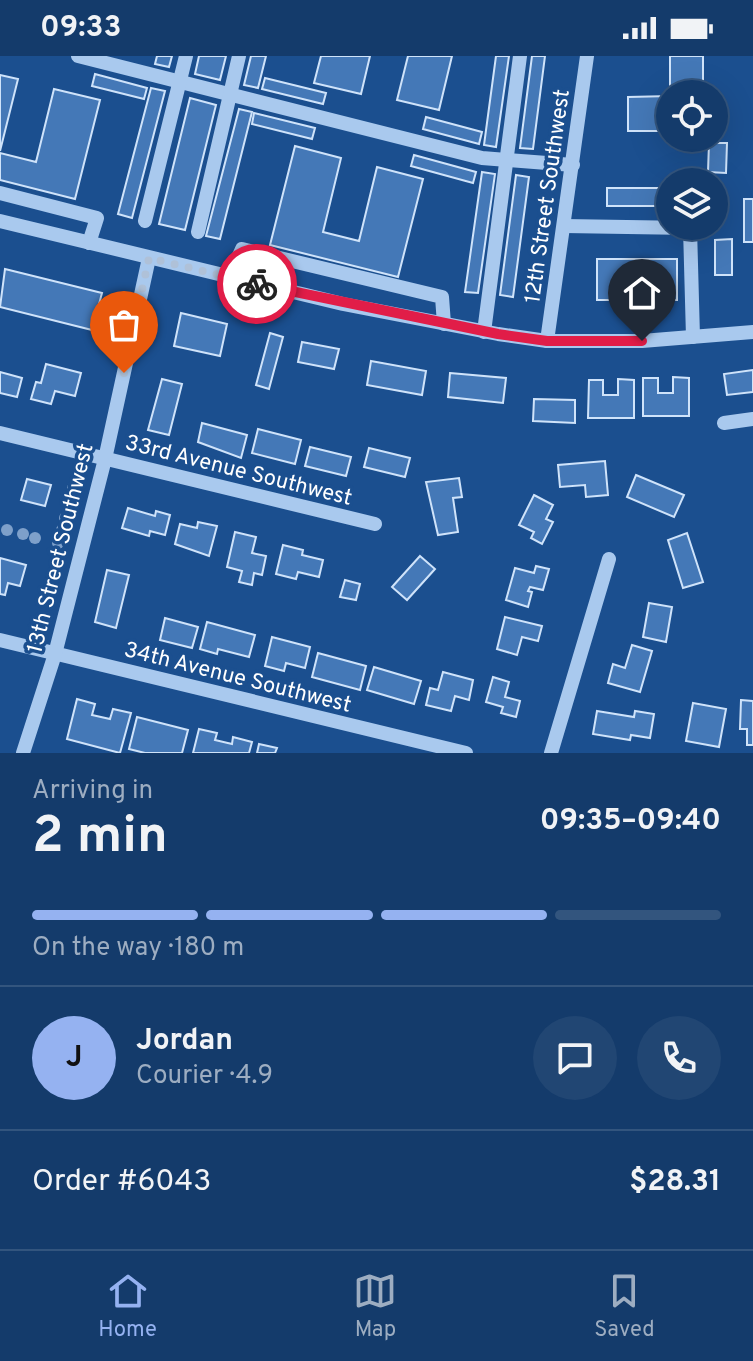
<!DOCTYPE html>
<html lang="en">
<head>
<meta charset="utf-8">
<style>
	:root { --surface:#143b6b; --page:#214673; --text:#f1f3f6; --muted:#9dadc1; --line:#33557e; --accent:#95b2f1 }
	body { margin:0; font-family:Overpass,sans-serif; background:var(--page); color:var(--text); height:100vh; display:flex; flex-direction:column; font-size:30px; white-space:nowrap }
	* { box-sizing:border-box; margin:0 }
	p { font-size:26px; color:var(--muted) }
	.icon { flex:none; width:44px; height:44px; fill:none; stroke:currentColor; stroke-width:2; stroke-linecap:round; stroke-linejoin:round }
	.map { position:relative; height:697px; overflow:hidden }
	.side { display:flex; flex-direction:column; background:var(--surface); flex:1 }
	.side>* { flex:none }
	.fabs { position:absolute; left:656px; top:24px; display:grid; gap:16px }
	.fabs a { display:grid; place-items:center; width:72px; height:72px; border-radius:50%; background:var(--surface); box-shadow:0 8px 32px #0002,0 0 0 2px var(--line); font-size:40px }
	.pin { position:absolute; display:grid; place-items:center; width:68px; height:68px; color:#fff; margin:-82px -34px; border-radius:50% 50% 50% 0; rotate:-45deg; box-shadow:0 0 8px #0007 }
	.pin .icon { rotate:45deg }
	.courier { position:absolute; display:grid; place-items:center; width:80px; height:80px; margin:-40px; border:6px solid #e11d48; border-radius:50%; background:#fff; color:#222; box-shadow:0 2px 10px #0007 }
	.overview em { font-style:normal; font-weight:700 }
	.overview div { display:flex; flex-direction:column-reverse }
	.overview { display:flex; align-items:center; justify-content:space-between; height:136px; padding:0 32px }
	h1 { font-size:52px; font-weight:700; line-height:60px }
	.bar { display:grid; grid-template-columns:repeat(4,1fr); gap:12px 8px; align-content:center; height:96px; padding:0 32px }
	.bar i { height:10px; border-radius:6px; background:var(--line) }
	.bar .active { background:var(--accent) }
	.bar p { grid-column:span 4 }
	.line { display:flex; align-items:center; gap:20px; padding:0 32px; border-top:2px solid var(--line) }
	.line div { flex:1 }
	.round { display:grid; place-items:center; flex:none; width:84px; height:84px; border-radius:42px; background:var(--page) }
	.status { display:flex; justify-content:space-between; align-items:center; height:56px; padding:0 40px; background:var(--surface); direction:ltr }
	.status svg { height:22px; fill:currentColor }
	.dock { display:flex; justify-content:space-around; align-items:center; height:112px; border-top:2px solid var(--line); background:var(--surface); font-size:22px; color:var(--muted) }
	.dock a { display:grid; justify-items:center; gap:4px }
	.dock .active { color:var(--accent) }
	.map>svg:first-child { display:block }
</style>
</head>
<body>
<div class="status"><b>09:33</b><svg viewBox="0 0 49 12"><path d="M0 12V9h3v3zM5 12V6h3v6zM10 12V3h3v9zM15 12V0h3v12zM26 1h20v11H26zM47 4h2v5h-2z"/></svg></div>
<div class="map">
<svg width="753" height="697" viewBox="0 0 753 697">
	<rect width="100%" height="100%" fill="#1b4f8f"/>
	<g fill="#4478b7" stroke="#cfe3fa" stroke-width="2">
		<polygon points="157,0 172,0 169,11 155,8"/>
		<polygon points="199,0 226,0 220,24 195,18"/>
		<polygon points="251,0 266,0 258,32 244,29"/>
		<polygon points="321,0 370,0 361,38 314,27"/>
		<polygon points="408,0 452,0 439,54 397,44"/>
		<polygon points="496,0 509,0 496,91 484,89"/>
		<polygon points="532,0 545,0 533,93 520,92"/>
		<rect x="670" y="0" width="33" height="38"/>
		<polygon points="95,18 147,32 144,43 92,30"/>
		<polygon points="0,19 18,23 0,95"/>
		<polygon points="265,22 326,37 323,48 262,33"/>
		<polygon points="151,32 165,35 132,162 118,158"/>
		<polygon points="54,33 100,44 75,143 0,124 0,97 36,106"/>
		<polygon points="670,40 670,75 628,75 628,41"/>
		<polygon points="190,42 216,49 185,174 159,168"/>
		<polygon points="239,53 252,56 220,183 206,180"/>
		<polygon points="254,57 315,72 312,83 252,68"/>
		<polygon points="426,61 482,76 479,88 423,73"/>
		<polygon points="709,87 727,87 726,117 708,116"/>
		<polygon points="295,90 341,102 323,176 359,185 377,111 423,123 398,221 270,189"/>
		<polygon points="414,99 476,116 473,127 411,110"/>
		<polygon points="482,116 495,118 478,237 465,236"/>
		<polygon points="516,119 529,121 513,241 500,239"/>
		<rect x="607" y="132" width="63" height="18"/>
		<rect x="744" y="143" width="9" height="43"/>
		<polygon points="732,183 732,219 715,219 715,184"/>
		<rect x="597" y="203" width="80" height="41"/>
		<polygon points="5,213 102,237 92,274 0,251"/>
		<polygon points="181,257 227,268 220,300 174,290"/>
		<polygon points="270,277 283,281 269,333 256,329"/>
		<polygon points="302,286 339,293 334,313 298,306"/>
		<polygon points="371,305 426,315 422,339 367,329"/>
		<polygon points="46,308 81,317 75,340 55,335 51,348 31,343 36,326 41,327"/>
		<polygon points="753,314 753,336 727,339 724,318"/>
		<polygon points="0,316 22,322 17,341 0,337"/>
		<polygon points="450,317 506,322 503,347 448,341"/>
		<polygon points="673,321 689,322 689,360 643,360 643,322 658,322 658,337 673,337"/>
		<polygon points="162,323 182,328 169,379 148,374"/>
		<polygon points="618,323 634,324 634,362 588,362 589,324 603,324 603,339 618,339"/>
		<polygon points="534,343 575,344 575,367 533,365"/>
		<polygon points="202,367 247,379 241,402 198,386"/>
		<polygon points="258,373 301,384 295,408 252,397"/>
		<polygon points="310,391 351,401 346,420 305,410"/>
		<polygon points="369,392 410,402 405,421 364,411"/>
		<polygon points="605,405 608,439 586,441 585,429 560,431 558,409"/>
		<polygon points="636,419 684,439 674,461 627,441"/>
		<polygon points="459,422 462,441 453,442 458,476 438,479 426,426"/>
		<polygon points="27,423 51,429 45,450 21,444"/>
		<polygon points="534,439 553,449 546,463 553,466 542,488 531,482 534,476 519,469"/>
		<polygon points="128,452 155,460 156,455 170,459 165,479 150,475 149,480 122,472"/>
		<polygon points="198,466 217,470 209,500 175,488 180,468 197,472"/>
		<polygon points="235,476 256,481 252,497 266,500 262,519 254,517 252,529 239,526 242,515 227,511"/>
		<polygon points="687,477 703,526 683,532 668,484"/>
		<polygon points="283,489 303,494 302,499 323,504 319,521 298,516 296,523 276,518"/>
		<polygon points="420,500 435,513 407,544 392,531"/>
		<polygon points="0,502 26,509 20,530 8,527 5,539 0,538"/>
		<polygon points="536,510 549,513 543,534 530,531 528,535 532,536 528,551 506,544 515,512 534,517"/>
		<polygon points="107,514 129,519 116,572 95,566"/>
		<polygon points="345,524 360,528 356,544 340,541"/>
		<polygon points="649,547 672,551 666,586 643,581"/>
		<polygon points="505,561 542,570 538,585 522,581 517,599 497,593"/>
		<polygon points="165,562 198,571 192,592 160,584"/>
		<polygon points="207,566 255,579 249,601 218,593 217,598 200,593"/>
		<polygon points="272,581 310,591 305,612 286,607 284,615 265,610"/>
		<polygon points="632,589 652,595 640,636 608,627 613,608 625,612"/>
		<polygon points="318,597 366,610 360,634 312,621"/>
		<polygon points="374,611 421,625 414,648 367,634"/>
		<polygon points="443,616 473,624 469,644 455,640 451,655 426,649 430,632 438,634"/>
		<polygon points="493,621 509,626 505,641 520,645 516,661 501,657 503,651 486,646"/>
		<polygon points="77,643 95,648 92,659 110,663 113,653 131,657 120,697 67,683"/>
		<polygon points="741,644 753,645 753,689 747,689 747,673 740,673"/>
		<polygon points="693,647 726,653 719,691 686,685"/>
		<polygon points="597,655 634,661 635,655 654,658 650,682 631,679 630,684 593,678"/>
		<polygon points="137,661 188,674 182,697 145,697 129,693"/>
		<polygon points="199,673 217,677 215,684 232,688 233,681 252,686 249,697 193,697"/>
		<polygon points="259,688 277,692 275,697 257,697"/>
	</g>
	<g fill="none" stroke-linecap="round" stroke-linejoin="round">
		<g stroke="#a9c9ee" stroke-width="14">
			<polyline points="78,0 482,102 573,109"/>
			<polyline points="0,137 97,162 89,187"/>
			<polyline points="0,165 343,248 498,278 547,285 642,285 753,276"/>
			<polyline points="145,165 186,0"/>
			<polyline points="564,170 690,172 693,281"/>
			<polyline points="198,176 239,0"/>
			<polyline points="229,222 242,193 442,241 444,268"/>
			<polyline points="484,276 520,0"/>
			<polyline points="547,285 587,0"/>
			<polyline points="724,367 753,363"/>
			<polyline points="0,377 375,468"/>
			<polyline points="0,584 466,697"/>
			<polyline points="23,697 55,598 105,403 149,202"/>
			<polyline points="551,697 609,503"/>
		</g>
	</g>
	<g fill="#7ea0ca">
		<circle cx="77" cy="420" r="6"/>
		<circle cx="73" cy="432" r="6"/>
		<circle cx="69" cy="449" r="6"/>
		<circle cx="65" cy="462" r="6"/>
		<circle cx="7" cy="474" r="6"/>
		<circle cx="62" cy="474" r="6"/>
		<circle cx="23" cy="478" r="6"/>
		<circle cx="35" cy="482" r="6"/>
		<circle cx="58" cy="487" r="6"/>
	</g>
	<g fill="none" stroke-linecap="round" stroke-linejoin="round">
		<polyline stroke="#afc1d8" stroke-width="8" stroke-dasharray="0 14.4" points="124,317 149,202 257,228"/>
		<polyline stroke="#e11d48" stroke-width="10" points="257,228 498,278 547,285 642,285"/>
	</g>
	<g text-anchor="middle" stroke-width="7" stroke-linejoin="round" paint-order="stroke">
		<g font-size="22" fill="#fff" stroke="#1b4f8f">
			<text transform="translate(546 140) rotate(-82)" y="8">12th Street Southwest</text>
			<text transform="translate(239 413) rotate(14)" y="8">33rd Avenue Southwest</text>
			<text transform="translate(59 492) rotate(-76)" y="8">13th Street Southwest</text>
			<text transform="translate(238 620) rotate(14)" y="8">34th Avenue Southwest</text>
		</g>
	</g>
</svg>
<div class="fabs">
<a><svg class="icon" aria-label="locate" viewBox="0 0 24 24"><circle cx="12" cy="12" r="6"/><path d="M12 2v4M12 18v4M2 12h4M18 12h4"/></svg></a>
<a><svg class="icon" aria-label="layers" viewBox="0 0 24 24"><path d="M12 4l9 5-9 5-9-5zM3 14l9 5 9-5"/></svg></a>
</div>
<div class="pin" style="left:124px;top:317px;background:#ea580c"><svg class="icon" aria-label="bag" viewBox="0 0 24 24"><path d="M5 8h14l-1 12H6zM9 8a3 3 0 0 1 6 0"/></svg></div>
<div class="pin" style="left:642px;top:285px;background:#1f2937"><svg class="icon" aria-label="home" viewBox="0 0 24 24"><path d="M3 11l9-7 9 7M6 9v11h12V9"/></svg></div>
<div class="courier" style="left:257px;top:228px"><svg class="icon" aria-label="bike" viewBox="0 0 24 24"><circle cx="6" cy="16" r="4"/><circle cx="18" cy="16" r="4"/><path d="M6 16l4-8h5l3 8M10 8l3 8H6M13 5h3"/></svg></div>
</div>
<section class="side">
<div class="overview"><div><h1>2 min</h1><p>Arriving in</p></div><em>09:35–09:40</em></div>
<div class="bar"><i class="active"></i><i class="active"></i><i class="active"></i><i></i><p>On the way · 180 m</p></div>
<div class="line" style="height:144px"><b class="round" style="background:var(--accent);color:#111">J</b><div><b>Jordan</b><p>Courier · 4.9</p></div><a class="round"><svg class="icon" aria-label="chat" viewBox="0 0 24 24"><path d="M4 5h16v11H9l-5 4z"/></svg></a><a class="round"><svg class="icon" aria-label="phone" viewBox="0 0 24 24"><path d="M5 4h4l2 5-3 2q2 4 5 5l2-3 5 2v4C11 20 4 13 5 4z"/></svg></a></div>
<div class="line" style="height:104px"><div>Order #6043</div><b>$28.31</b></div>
</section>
<nav class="dock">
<a class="active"><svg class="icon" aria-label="home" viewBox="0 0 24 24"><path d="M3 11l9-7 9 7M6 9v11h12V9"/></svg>Home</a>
<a><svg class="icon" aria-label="map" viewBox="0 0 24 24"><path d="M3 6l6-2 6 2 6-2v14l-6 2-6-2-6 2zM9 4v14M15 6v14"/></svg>Map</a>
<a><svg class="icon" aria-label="saved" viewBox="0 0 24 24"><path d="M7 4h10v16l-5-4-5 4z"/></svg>Saved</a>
</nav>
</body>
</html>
